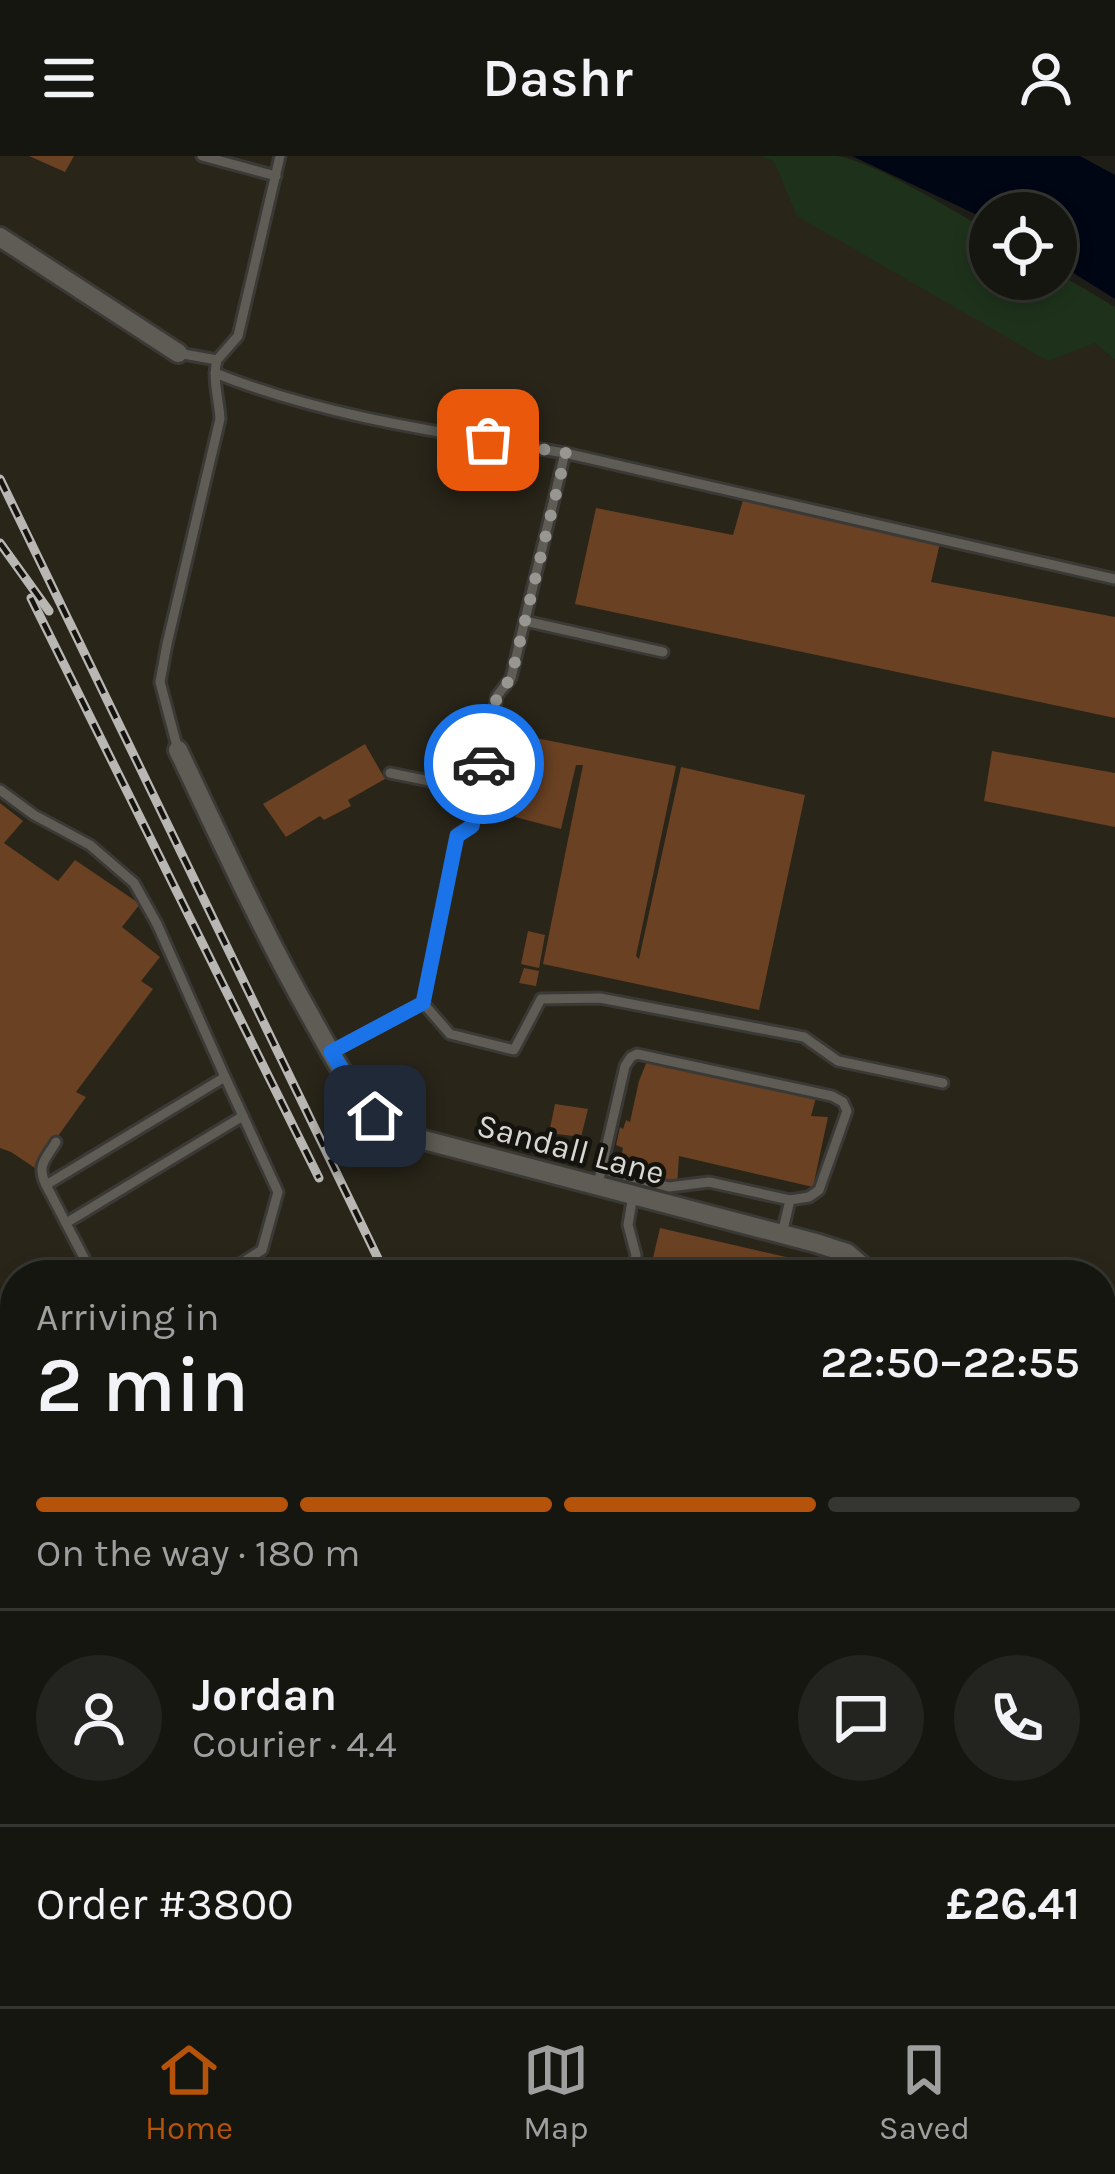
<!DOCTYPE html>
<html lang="en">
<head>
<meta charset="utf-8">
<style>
	:root { --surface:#161611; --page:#23231f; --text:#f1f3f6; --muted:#9e9f9f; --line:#353531; --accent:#b45309 }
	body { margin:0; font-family:Karla,sans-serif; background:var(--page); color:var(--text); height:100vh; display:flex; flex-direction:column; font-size:45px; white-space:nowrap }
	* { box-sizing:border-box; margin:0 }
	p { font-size:39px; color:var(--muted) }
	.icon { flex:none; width:66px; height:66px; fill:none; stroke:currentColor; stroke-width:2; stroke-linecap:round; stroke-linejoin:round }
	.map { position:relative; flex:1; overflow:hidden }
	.details { position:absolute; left:0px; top:1104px; width:1116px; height:747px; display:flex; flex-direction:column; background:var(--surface); border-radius:48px 48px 0 0; box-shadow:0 6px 18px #0003,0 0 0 3px var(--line) }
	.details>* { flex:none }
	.buttons { position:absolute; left:969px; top:36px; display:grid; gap:24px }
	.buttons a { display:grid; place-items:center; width:108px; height:108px; border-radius:50%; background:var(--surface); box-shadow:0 6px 18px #0003,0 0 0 3px var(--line); font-size:60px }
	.pin { position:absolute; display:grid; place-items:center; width:102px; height:102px; color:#fff; margin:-51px; border-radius:24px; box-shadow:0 6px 18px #0006 }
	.courier { position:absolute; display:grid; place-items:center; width:120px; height:120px; margin:-60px; border:9px solid #1a73e8; border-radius:50%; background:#fff; color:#222; box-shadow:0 3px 15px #0007 }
	.summary em { font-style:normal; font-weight:600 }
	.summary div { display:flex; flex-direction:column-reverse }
	.summary { display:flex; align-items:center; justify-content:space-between; height:204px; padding:0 36px }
	h1 { font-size:78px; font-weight:600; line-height:90px }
	.bar { display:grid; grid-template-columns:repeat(4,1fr); gap:18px 12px; align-content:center; height:144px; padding:0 36px }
	.bar i { height:15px; border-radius:9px; background:var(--line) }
	.bar .active { background:var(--accent) }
	.bar p { grid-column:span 4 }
	.line { display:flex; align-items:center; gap:30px; padding:0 36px; border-top:3px solid var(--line) }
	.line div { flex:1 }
	.round { display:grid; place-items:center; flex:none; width:126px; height:126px; border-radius:63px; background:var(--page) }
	header { display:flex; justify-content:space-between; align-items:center; height:156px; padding:0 36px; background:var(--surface); font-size:54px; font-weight:600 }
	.tabs { display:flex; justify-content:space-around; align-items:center; height:168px; border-top:3px solid var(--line); background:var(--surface); font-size:33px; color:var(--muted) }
	.tabs a { display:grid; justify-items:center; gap:6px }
	.tabs .active { color:var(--accent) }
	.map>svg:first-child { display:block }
</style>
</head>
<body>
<header><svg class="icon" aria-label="menu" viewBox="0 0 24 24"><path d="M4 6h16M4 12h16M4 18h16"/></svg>Dashr<svg class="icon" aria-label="person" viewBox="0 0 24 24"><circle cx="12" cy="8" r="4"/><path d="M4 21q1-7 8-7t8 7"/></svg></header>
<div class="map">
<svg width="1115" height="1850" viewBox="0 0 1115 1850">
	<rect width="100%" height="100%" fill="#1e1d17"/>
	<polygon fill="#292519" points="0,0 761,0 774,6 798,60 1095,187 1115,204 1115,1311 1101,1312 1101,1119 15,1119 15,1836 855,1836 856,1850 0,1850"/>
	<path fill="#1e321b" d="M761,0C786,0 813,0 837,0C871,4 958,57 990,76V123H1056V116L1115,151V204L1095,187L1048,205L797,60L774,6Z"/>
	<polygon fill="#000614" points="852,0 1080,0 1115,19 1115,143 1056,106 1056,57 990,57 990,65"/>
	<g fill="#6a4122">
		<polygon points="29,0 74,0 65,16"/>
		<polygon points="743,344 940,387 931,426 1115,461 1115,562 575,448 596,352 733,379"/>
		<polygon points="536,582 676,610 636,800 639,803 681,611 805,639 759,854 543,808 583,609 576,609 561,673 515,661"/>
		<polygon points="365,588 385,623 348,644 351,650 324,664 320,660 286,681 263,648"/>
		<polygon points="992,595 1115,617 1115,671 984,645"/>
		<polygon points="0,647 23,665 4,687 58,725 75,704 140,748 122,771 160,801 141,825 153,833 76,936 86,941 35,1012 11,996 0,992"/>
		<polygon points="528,775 545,779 539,812 521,808"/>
		<polygon points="524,812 539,815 536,830 519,827"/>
		<polygon points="647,905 816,942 811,960 828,961 813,1031 679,1000 677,1030 618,1015 623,992 616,989 620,971 623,973 626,964 630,966 639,925"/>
		<polygon points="555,948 588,953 581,981 549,977"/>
		<polygon points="660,1072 834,1112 833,1119 649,1119"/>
		<polygon points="0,1213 15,1237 15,1291 0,1301"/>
		<polygon points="8,1332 15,1341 15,1379 7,1386 0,1377 0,1339"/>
		<polygon points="0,1403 15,1423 15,1512 0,1523"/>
		<polygon points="13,1549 15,1730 0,1742 0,1559"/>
		<polygon points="51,1836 126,1836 108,1850 61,1850"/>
		<polygon points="202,1836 336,1836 333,1850 199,1850"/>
		<polygon points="515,1836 562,1836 565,1850 518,1850"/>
		<polygon points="620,1836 660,1836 663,1850 624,1850"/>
	</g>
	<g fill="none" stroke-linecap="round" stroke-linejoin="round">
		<g stroke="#3a3936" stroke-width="15">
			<g id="lane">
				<polyline points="202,0 276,20"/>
				<polyline points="178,197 217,204 238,180 280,0"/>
				<path d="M215,217C327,262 447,277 565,297"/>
				<polyline points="525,465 663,496"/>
				<path d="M178,594L160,526L167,488L220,263C219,244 212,222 217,204"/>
				<polyline points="390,617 479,635"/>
				<polyline points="0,634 34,659 90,689 134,727 157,768 225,921"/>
				<polyline points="423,847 450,878 514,894 541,843 600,842 804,881 838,905 943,927"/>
				<polyline points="331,896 423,847 457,679 472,670 497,540 511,522 565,297 1115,423"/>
				<path d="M46,1029C36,1009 46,1003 56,986"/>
				<polyline points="598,1030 600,1019 625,910 631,901 637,898 832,940 843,946 847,955 819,1034 809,1041 790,1044 709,1026 669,1031 601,1013"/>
				<polyline points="66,1067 243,960"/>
				<polyline points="782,1078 790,1044"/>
				<polyline points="93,1119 46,1029 225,921 278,1036 262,1094 223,1119"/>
				<polyline points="632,1119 636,1099 628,1069 633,1039"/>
				<polyline points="0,1322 15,1312"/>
				<polyline points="597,1836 600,1850"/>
				<polyline points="378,1846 418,1836"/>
			</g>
		</g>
		<g stroke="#3a3936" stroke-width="24">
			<g id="street">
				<polyline points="0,81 178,197"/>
				<path d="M178,594C221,684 262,775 311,861C329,893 347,929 372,956C384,969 403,977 420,983L816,1087L847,1097L873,1119"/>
				<polyline points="1101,1153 1115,1155"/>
				<polyline points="0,1161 15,1184"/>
				<polyline points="1101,1323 1115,1321"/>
				<polyline points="1101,1454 1115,1461"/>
				<polyline points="1101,1731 1115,1727"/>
				<polyline points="376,1836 379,1850"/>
				<polyline points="862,1836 863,1850"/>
				<polyline points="968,1850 992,1847 1014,1836"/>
			</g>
		</g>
		<use href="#lane" stroke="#5e5c55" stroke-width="9"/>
		<use href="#street" stroke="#5e5c55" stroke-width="18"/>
		<g stroke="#b9b7b3" stroke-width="9">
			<g id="rail">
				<polyline points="0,323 386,1119"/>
				<polyline points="0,387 49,455"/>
				<polyline points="31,442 319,1022"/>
				<polyline points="697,1836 704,1850"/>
				<polyline points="736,1836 743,1850"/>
			</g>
		</g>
		<use href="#rail" stroke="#15130e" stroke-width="4.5" stroke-dasharray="14" stroke-linecap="butt"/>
	</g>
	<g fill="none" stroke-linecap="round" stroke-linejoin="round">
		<polyline stroke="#989691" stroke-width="12" stroke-dasharray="0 21.6" points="484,608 497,540 511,522 566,297 488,284"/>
		<polyline stroke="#1a73e8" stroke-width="15" points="375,960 358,939 331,896 423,847 457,680 472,670 484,608"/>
	</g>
	<g text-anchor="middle" stroke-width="9" stroke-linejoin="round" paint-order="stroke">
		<g font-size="33" fill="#d9d7d3" stroke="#15130e">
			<text transform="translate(571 992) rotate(15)" y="12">Sandall Lane</text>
		</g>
	</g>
</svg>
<div class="buttons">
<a><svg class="icon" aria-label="locate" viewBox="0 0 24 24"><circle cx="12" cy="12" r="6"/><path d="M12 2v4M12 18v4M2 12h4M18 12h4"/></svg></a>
</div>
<div class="pin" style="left:488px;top:284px;background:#ea580c"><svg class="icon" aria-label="bag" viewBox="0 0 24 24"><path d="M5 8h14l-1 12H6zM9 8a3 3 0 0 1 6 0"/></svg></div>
<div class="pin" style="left:375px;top:960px;background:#1f2937"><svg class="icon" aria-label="home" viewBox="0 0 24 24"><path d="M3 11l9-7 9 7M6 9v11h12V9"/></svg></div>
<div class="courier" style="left:484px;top:608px"><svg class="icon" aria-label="car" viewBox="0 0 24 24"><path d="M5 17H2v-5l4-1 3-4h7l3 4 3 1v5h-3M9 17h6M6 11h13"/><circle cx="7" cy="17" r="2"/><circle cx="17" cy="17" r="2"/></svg></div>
<section class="details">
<div class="summary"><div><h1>2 min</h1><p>Arriving in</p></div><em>22:50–22:55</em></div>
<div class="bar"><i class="active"></i><i class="active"></i><i class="active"></i><i></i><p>On the way · 180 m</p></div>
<div class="line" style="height:216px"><a class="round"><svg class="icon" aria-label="person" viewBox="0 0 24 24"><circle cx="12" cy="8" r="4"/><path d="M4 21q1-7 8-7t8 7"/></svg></a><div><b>Jordan</b><p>Courier · 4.4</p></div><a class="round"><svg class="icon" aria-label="chat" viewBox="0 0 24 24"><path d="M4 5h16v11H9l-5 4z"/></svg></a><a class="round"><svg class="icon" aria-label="phone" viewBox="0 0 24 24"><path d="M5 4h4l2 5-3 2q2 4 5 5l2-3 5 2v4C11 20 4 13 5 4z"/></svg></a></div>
<div class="line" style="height:156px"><div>Order #3800</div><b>£26.41</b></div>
</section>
</div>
<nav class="tabs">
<a class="active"><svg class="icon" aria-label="home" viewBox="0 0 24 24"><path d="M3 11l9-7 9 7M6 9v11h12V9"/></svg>Home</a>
<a><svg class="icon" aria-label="map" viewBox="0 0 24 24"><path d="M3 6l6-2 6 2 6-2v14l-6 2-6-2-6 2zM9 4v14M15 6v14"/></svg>Map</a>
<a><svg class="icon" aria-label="saved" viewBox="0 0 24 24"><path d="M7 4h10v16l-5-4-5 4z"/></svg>Saved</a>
</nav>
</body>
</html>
